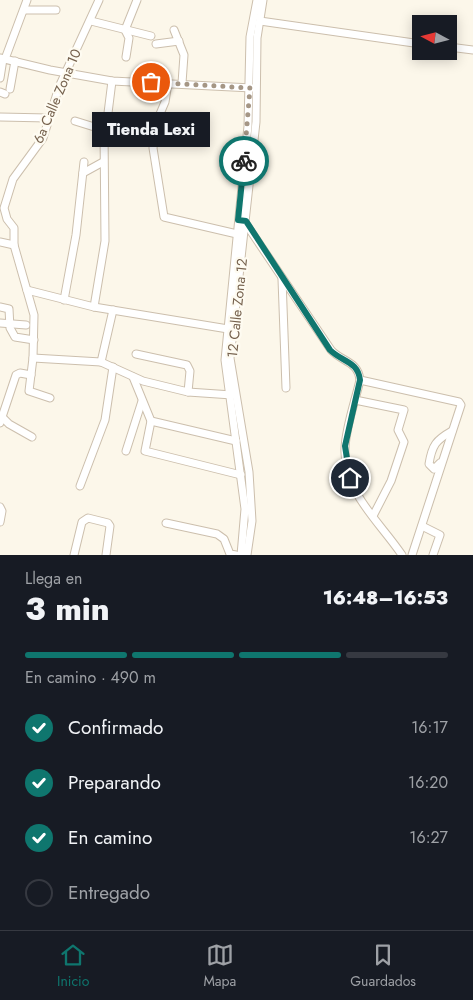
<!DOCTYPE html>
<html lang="es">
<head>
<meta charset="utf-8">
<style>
	:root { --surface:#171b24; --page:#242831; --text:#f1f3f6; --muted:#9ea1a6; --line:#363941; --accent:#0f766e }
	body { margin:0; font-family:Jost,sans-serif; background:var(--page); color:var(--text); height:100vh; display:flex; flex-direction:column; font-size:19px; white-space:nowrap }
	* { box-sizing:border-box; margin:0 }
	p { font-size:16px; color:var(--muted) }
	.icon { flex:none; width:28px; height:28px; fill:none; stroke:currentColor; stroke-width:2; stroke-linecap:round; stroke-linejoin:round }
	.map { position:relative; height:555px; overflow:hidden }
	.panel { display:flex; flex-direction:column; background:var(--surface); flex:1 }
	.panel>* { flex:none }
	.needle { width:32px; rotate:277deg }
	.fabs { position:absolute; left:412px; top:15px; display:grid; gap:10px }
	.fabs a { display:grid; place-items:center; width:45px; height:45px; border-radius:0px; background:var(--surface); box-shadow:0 2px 12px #0003; font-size:25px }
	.pin { position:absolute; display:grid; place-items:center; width:42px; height:42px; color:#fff; margin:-21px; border:2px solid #fff; border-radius:50%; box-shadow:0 1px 5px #0007 }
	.courier { position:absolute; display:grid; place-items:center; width:50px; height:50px; margin:-25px; border:4px solid #0f766e; border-radius:50%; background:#fff; color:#222; box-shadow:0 1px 6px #0007 }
	.bubble { position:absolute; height:35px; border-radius:0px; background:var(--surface); box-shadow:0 2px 12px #0003; font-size:16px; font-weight:800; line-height:35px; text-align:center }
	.summary em { font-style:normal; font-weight:800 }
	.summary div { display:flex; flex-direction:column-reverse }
	.summary { display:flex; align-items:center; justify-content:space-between; height:85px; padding:0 25px }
	h1 { font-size:32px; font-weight:800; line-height:38px }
	.bar { display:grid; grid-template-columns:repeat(4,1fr); gap:8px 5px; align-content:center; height:60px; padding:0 25px }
	.bar i { height:6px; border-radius:4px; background:var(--line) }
	.bar .on { background:var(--accent) }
	.bar p { grid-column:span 4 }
	ol { padding:0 25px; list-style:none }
	li { display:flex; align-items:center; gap:15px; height:55px }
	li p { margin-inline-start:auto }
	li .icon { padding:5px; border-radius:50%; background:var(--accent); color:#fff; stroke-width:4 }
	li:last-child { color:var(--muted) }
	li i { width:28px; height:28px; border:2px solid var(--line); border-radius:50% }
	.tab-bar { display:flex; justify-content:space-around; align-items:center; height:70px; border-top:1px solid var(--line); background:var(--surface); font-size:14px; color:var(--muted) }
	.tab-bar a { display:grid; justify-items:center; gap:2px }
	.tab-bar .on { color:var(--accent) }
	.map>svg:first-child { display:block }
</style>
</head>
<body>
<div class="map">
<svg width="473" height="555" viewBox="0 0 473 555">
	<rect width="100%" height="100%" fill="#fcf7ea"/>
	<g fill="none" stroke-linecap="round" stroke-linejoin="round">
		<g stroke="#ccbfad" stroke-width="9">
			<g id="minor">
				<polyline points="24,10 56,10"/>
				<polyline points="91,21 151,36"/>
				<polyline points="260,21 421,44"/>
				<polyline points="174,30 184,55 182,83"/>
				<polyline points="156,44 179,41"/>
				<polyline points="449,47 473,50"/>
				<polyline points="126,57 129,38 125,30 137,0"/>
				<polyline points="0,58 50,70 112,81 252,88"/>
				<polyline points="5,59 27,0"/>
				<polyline points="0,78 3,59"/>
				<polyline points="168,83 165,102 157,121 153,148 164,217 237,234"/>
				<polyline points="10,89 15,61"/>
				<polyline points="0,92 5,94"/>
				<polyline points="0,117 48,118"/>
				<polyline points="75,121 104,130"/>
				<polyline points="83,173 103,162"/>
				<path d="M244,221L331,350C342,362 358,361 360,380C355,402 346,426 345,448C343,492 380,522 402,555"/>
				<polyline points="0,242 14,245"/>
				<polyline points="282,279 286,388"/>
				<polyline points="27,290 94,307 228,329"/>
				<polyline points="64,300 76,235 84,162"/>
				<polyline points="0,307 9,309 10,328 15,337 34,340"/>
				<polyline points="94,307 105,241 104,130 107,121 112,81"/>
				<polyline points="0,323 26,325"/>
				<polyline points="136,354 187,365 190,371 188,392"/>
				<polyline points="33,358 101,362 143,381 188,392 232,395"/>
				<polyline points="101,362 113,310"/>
				<polyline points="133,377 151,421 145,451 241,475"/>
				<polyline points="360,380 459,402 461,405 412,555"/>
				<polyline points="50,398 29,391 33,358 34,315 14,245 14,228 7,219 4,208 13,179 43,138 59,87 99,0"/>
				<polyline points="355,400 404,410 398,430 404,442 391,481 373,516"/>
				<polyline points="3,418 9,424 32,437"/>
				<polyline points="151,421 236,441"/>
				<polyline points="0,423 16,375 20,373 31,375"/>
				<polyline points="126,451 142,401"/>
				<path d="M440,463L434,469L429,464C432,445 436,440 452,431"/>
				<polyline points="80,486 105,420 113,367"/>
				<polyline points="0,507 2,511 0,522"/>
				<polyline points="166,523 217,534 224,539 230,554 236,555"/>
				<polyline points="422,526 440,535 433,555"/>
				<polyline points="74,555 82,522 88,518 108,523 110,526 106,555"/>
				<polyline points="241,555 245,509 225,360 248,126 250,37 257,0"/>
				<polyline points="247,555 252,521 249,472 230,358 256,122 257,38 263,0"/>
			</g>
		</g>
		<use href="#minor" stroke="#fff" stroke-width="7"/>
	</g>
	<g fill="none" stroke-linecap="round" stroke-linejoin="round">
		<polyline stroke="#a59685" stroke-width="5" stroke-dasharray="0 9" points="151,82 250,88 244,161"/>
		<path stroke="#0f766e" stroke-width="6" d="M244,161L238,220L246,221L330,350C342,362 358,361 360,380L345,446L350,478"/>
	</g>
	<g text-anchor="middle" stroke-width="4.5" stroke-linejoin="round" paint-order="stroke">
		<g font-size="14" fill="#76624e" stroke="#fefbf1">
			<text transform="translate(57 96) rotate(-67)" y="5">6a Calle Zona 10</text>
			<text transform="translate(237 308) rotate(-84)" y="5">12 Calle Zona 12</text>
		</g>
	</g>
</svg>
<div class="fabs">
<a><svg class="needle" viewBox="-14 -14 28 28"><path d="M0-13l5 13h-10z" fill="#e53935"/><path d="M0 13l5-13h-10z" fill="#9ea1a6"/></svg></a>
</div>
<div class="pin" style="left:151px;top:82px;background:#ea580c"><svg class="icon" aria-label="bag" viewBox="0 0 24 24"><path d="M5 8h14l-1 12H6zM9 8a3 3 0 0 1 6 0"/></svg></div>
<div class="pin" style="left:350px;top:478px;background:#1f2937"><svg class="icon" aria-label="home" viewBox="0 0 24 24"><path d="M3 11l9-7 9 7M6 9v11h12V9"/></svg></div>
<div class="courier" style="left:244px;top:161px"><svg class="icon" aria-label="bike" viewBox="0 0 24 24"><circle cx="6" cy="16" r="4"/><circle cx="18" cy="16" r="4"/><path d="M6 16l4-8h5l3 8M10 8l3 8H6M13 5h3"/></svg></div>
<div class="bubble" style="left:92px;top:112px;width:118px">Tienda Lexi</div>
</div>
<section class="panel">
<div class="summary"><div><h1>3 min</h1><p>Llega en</p></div><em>16:48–16:53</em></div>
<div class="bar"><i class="on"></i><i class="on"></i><i class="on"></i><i></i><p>En camino · 490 m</p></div>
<ol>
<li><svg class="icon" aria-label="check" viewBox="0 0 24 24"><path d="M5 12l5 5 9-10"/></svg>Confirmado<p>16:17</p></li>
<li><svg class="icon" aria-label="check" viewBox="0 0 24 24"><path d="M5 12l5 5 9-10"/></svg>Preparando<p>16:20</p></li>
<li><svg class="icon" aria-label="check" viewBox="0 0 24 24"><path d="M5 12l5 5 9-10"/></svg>En camino<p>16:27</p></li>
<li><i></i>Entregado</li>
</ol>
</section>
<nav class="tab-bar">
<a class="on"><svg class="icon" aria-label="home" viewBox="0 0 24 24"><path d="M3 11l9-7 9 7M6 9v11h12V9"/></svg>Inicio</a>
<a><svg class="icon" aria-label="map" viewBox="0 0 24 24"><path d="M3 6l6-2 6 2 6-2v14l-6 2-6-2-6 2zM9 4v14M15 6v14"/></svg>Mapa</a>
<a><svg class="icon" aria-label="saved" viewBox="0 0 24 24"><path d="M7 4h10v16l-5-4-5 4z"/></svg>Guardados</a>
</nav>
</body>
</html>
